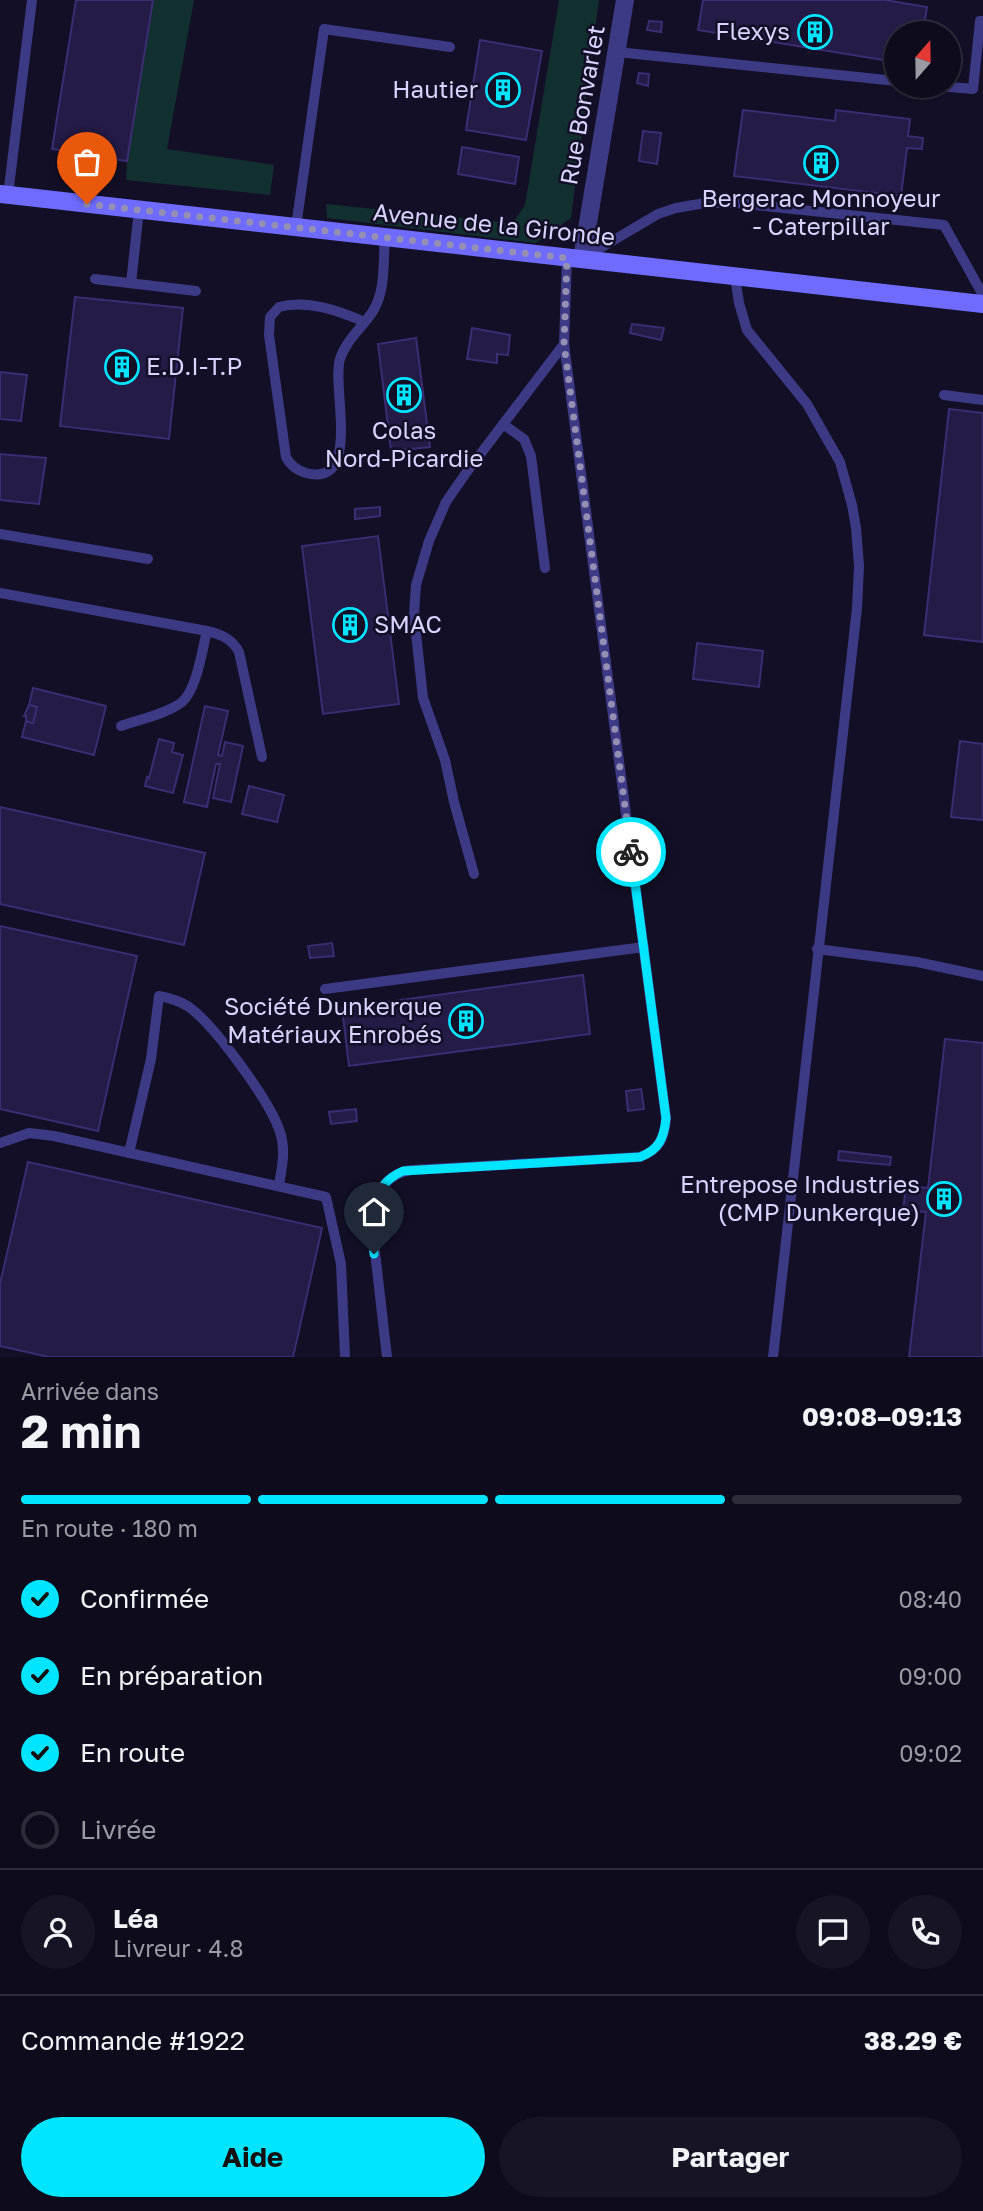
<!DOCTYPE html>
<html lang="fr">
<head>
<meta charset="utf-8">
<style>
	:root { --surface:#0e0b1c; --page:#171425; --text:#f1f3f6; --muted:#9b9ba3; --line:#2e2b3b; --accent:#00e5ff }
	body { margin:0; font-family:"Golos Text",sans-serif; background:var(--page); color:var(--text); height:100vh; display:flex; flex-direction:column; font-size:26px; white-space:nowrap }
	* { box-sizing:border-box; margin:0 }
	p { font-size:23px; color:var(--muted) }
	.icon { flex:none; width:38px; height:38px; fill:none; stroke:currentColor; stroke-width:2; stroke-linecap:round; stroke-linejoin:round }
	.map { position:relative; height:1357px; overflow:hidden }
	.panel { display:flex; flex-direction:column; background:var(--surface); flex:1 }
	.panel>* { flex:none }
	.needle { width:46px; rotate:20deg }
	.buttons { position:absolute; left:884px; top:21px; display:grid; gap:14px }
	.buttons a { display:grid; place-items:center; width:77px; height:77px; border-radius:50%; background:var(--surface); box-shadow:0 2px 5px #0004,0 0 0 2px var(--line); font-size:35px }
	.pin { position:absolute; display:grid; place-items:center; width:60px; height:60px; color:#fff; margin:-72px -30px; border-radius:50% 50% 50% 0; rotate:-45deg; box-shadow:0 0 7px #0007 }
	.pin .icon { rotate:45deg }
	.courier { position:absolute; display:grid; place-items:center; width:70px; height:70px; margin:-35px; border:5px solid #00e5ff; border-radius:50%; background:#fff; color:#222; box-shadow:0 2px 9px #0007 }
	.summary em { font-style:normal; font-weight:700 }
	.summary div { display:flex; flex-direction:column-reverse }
	.summary { display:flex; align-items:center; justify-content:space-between; height:119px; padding:0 21px }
	h1 { font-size:46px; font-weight:700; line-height:52px }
	.bar { display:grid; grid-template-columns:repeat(4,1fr); gap:10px 7px; align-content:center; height:84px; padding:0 21px }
	.bar i { height:9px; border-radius:5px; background:var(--line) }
	.bar .current { background:var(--accent) }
	.bar p { grid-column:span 4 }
	.line { display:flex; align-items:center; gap:18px; padding:0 21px; border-top:2px solid var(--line) }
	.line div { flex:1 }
	.round { display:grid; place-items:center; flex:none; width:74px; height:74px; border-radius:37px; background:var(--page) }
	ol { padding:0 21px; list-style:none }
	li { display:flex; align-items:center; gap:21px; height:77px }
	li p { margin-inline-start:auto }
	li .icon { padding:7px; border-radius:50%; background:var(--accent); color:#111; stroke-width:4 }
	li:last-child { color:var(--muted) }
	li i { width:38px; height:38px; border:4px solid var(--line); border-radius:50% }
	.primary-button { display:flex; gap:14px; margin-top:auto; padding:14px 21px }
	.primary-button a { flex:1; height:80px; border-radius:42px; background:var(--accent); color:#111; font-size:28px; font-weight:700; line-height:80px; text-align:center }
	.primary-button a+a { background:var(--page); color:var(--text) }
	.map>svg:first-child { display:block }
</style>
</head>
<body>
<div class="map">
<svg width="983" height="1357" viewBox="0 0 983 1357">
	<rect width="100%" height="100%" fill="#130f26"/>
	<g fill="#12302f">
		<polygon points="153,0 194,0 167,149 274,165 270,195 126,180 127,161"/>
		<polygon points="559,0 599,0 571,218 536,243 327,218 326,204 513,223 525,205"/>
	</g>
	<g fill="#241b47" stroke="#3b2d73" stroke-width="2">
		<polygon points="76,0 153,0 127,161 52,149"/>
		<polygon points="703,0 885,0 927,7 923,33 896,33 896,62 698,30"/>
		<polygon points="649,21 662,22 661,32 647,30"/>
		<polygon points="480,40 542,51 526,140 466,130"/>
		<polygon points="639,73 649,74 648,86 637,83"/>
		<polygon points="743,110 835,121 836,110 910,119 908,136 923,138 922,149 907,148 901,196 734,176"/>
		<polygon points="643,131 661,133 657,164 639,161"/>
		<polygon points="462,147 519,157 515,184 458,174"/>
		<polygon points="75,297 183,308 169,439 60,426"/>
		<polygon points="632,324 664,328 661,340 630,333"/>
		<polygon points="472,328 510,335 508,355 497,354 497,363 467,359"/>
		<polygon points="416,338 430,447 391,451 378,344"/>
		<polygon points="0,372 27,375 21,421 0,419"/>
		<polygon points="949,409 983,413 983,642 924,635"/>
		<polygon points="0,454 46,458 39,504 0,500"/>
		<polygon points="380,507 380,516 355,519 355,509"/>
		<polygon points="378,536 399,704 323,714 302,546"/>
		<polygon points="697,643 763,651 759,687 693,679"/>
		<polygon points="33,688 106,706 94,755 22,737 26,721 33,723 37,707 29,705"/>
		<polygon points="29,705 37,707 33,723 26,721 26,716 24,716"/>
		<polygon points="205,706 228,711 218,755 222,756 225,742 243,746 231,802 213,798 220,764 216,764 207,807 184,802"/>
		<polygon points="159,739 174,743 172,752 183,755 173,793 145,786 147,777 149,778"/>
		<polygon points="960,741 983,744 983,820 951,817"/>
		<polygon points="249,786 284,795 277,822 242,814"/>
		<polygon points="0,807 205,853 184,945 0,904"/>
		<polygon points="0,926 137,956 98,1131 0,1109"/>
		<polygon points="332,943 334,956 310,958 308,946"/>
		<polygon points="583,975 590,1034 349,1066 342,1008"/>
		<polygon points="945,1039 983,1043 983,1357 909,1357 926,1212 903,1210 906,1186 928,1188"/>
		<polygon points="641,1089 644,1109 628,1111 626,1091"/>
		<polygon points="356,1109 357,1121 331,1124 329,1112"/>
		<polygon points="839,1151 891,1157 890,1165 838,1160"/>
		<polygon points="28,1162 322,1228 293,1357 49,1357 0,1346 0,1284"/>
	</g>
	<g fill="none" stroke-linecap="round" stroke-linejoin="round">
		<g stroke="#3d3a85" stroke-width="10">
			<polyline points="617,52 896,81"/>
			<polyline points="939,86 973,89 980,21 983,21"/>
			<polyline points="8,195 32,0"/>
			<polyline points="296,227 324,29 450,47"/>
			<polyline points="585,257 658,214 676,208 705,203 736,203 944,225 983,295"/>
			<polyline points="735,277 739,303 747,330 807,404 840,462 852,505 856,528 859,566 857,608 773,1357"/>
			<polyline points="95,279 196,291"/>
			<polyline points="131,283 139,210"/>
			<path d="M365,322C339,311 307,299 279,307L270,317L269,335L286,457C290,465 296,470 306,473C363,488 331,386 340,359C346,340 363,327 373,311C386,290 383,260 385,237"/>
			<polyline points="944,395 983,400"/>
			<polyline points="503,424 524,439 531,456 545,568"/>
			<polyline points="0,534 148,559"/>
			<path d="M0,593L207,631C221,634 232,639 239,652L262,757"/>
			<path d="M121,726C138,720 169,713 182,702C197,689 202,650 207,631"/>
			<polyline points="474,874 454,802 445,760 423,698 414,615 416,585 429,541 446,502 466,473 564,344"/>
			<polyline points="817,949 917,962 983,976"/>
			<polyline points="325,989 644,947"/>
			<polyline points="0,1143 29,1133 54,1136 326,1197 341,1264 345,1357"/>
			<path d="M129,1153L151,1059L159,996C170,998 180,1001 189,1007C215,1026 270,1101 280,1132C286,1150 282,1167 279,1185"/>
			<path d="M387,1357L371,1217C375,1193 387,1173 412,1170L640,1157C659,1150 665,1138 666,1118L564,344L567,258"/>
		</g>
		<polyline stroke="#3d3a85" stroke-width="18" points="582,259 625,0"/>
		<polyline stroke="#6f6bff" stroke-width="18" points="0,194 983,304"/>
	</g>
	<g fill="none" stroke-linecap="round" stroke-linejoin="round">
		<polyline stroke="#948fb3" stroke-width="7" stroke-dasharray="0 12.6" points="87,204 567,258 564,344 631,852"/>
		<path stroke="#00e5ff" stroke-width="9" d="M374,1254C370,1221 367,1187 403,1171L640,1157C659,1150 664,1138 666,1118L631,852"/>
	</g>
	<defs>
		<g id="building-ring" transform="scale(1.75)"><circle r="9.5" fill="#130f26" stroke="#00e5ff" stroke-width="1.5"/><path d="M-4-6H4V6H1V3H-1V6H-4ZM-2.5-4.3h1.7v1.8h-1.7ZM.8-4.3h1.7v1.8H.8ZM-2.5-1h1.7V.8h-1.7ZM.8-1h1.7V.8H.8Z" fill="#00e5ff"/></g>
	</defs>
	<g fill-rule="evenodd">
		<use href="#building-ring" x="815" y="32"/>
		<use href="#building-ring" x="503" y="90"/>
		<use href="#building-ring" x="821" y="163"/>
		<use href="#building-ring" x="122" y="367"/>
		<use href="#building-ring" x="404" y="395"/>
		<use href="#building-ring" x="350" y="625"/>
		<use href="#building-ring" x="466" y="1021"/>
		<use href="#building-ring" x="944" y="1199"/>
	</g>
	<g text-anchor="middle" stroke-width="5" stroke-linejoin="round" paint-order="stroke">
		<g font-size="24" fill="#d9d4ff" stroke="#130f26" text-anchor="end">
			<text x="790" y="40">Flexys</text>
			<text x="478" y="98">Hautier</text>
			<text x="821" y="207" text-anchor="middle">Bergerac Monnoyeur<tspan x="821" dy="28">- Caterpillar</tspan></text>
			<text x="146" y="375" text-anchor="start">E.D.I-T.P</text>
			<text x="404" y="439" text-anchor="middle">Colas<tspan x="404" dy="28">Nord-Picardie</tspan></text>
			<text x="374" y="633" text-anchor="start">SMAC</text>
			<text x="442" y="1015">Société Dunkerque<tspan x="442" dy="28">Matériaux Enrobés</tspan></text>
			<text x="920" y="1193">Entrepose Industries<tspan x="920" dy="28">(CMP Dunkerque)</tspan></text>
		</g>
		<g font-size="24" fill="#d9d4ff" stroke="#130f26">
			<text transform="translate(583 105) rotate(-80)" y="8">Rue Bonvarlet</text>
			<text transform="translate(494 225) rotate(6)" y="8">Avenue de la Gironde</text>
		</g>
	</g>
</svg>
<div class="buttons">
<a><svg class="needle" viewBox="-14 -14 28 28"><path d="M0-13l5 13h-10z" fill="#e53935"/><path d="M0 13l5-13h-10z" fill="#9b9ba3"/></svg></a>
</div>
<div class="pin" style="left:87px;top:204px;background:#ea580c"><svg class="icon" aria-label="bag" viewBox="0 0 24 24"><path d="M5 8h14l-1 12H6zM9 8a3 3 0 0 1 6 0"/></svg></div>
<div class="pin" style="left:374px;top:1254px;background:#1f2937"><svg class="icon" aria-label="home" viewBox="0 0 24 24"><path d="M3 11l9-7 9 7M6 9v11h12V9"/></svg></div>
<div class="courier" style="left:631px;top:852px"><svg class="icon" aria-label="bike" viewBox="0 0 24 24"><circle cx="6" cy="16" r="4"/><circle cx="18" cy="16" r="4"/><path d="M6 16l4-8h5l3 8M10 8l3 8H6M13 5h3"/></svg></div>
</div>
<section class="panel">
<div class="summary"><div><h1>2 min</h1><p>Arrivée dans</p></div><em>09:08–09:13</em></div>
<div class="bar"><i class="current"></i><i class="current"></i><i class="current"></i><i></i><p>En route · 180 m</p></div>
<ol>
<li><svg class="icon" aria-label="check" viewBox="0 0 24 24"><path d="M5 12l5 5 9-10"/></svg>Confirmée<p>08:40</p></li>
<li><svg class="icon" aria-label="check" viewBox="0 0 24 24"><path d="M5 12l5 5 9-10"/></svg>En préparation<p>09:00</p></li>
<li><svg class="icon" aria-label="check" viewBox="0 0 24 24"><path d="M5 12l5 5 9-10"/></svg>En route<p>09:02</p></li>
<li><i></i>Livrée</li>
</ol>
<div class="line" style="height:126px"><a class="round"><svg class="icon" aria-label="person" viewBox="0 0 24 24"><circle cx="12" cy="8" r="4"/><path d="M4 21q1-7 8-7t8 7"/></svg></a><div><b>Léa</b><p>Livreur · 4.8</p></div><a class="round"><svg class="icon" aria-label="chat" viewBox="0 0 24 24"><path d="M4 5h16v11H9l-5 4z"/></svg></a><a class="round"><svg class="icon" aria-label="phone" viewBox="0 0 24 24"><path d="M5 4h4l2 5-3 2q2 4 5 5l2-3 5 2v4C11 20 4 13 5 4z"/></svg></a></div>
<div class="line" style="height:91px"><div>Commande #1922</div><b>38.29 €</b></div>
<div class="primary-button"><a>Aide</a><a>Partager</a></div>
</section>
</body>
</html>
